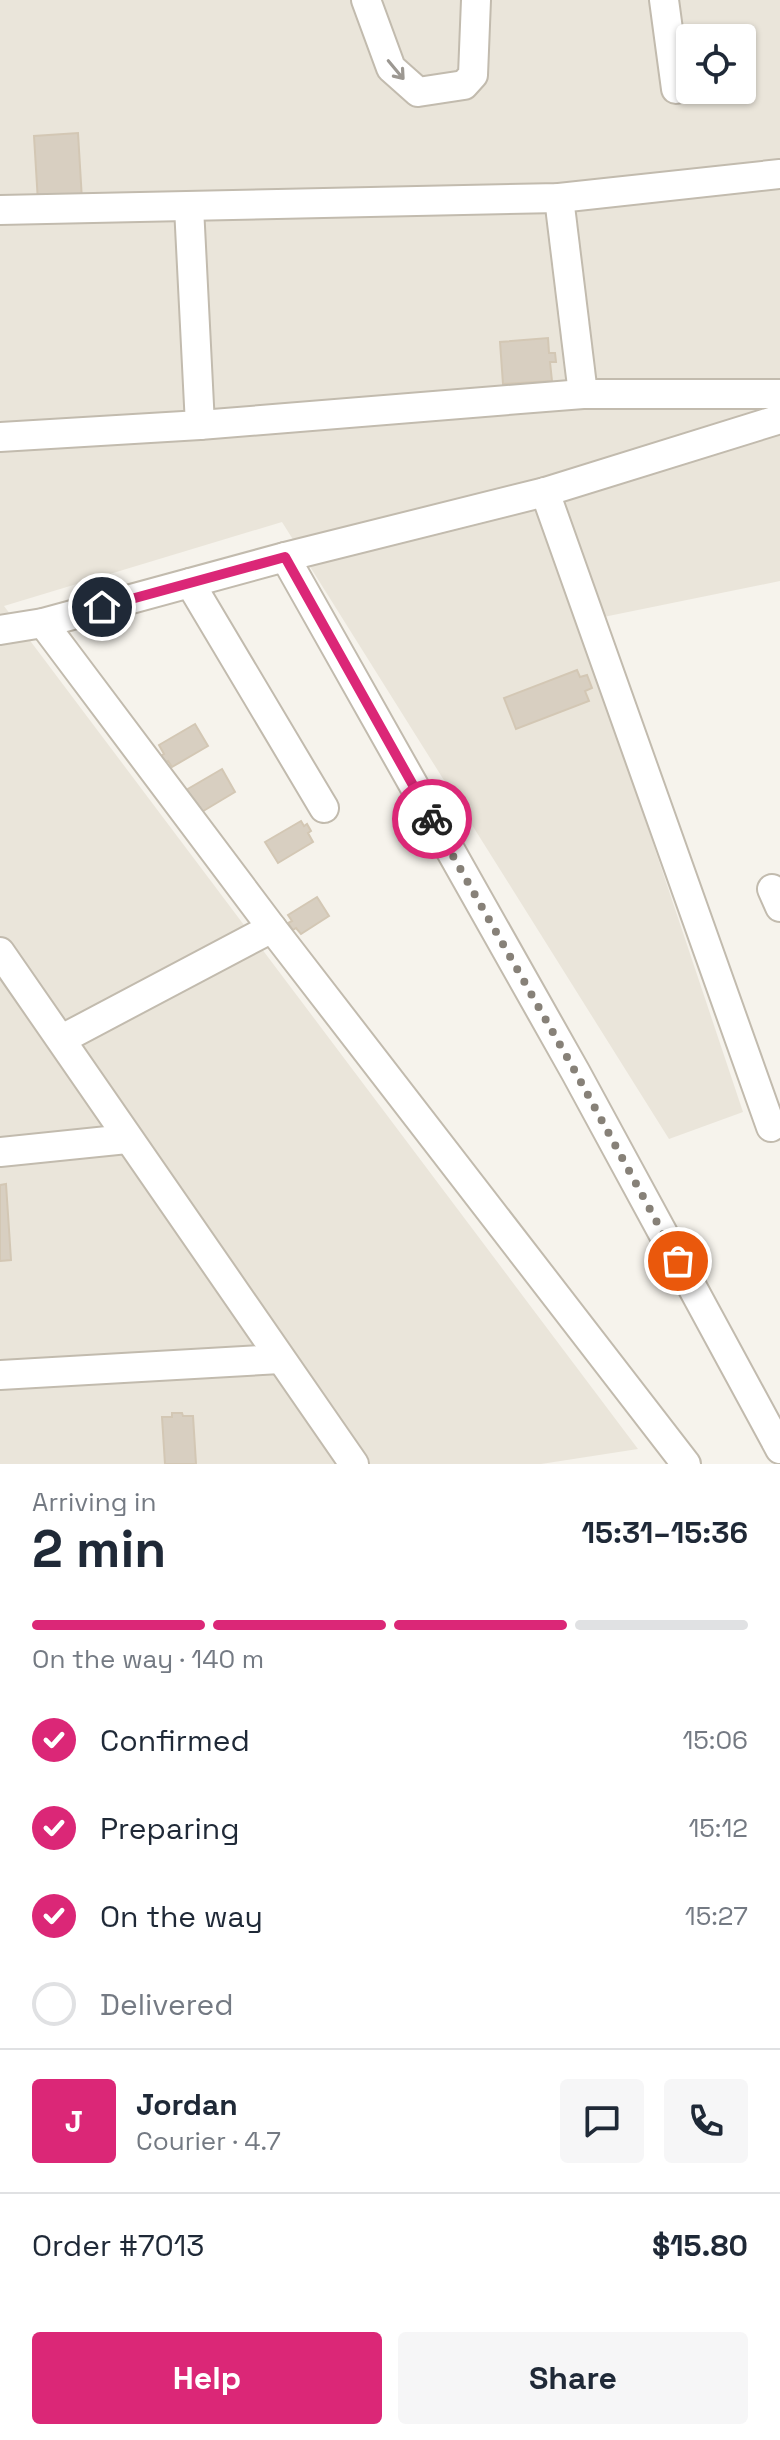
<!DOCTYPE html>
<html lang="en">
<head>
<meta charset="utf-8">
<style>
	:root { --surface:#fff; --page:#f6f6f7; --text:#1f2937; --muted:#747a83; --line:#e0e1e3; --accent:#db2777 }
	body { margin:0; font-family:"Space Grotesk",sans-serif; background:var(--page); color:var(--text); height:100vh; display:flex; flex-direction:column; font-size:30px; white-space:nowrap }
	* { box-sizing:border-box; margin:0 }
	p { font-size:26px; color:var(--muted) }
	.icon { flex:none; width:44px; height:44px; fill:none; stroke:currentColor; stroke-width:2; stroke-linecap:round; stroke-linejoin:round }
	.map { position:relative; height:1464px; overflow:hidden }
	.drawer { display:flex; flex-direction:column; background:var(--surface); flex:1 }
	.drawer>* { flex:none }
	.tools { position:absolute; left:676px; top:24px; display:grid; gap:16px }
	.tools a { display:grid; place-items:center; width:80px; height:80px; border-radius:8px; background:var(--surface); box-shadow:0 2px 6px #0004; font-size:40px }
	.pin { position:absolute; display:grid; place-items:center; width:68px; height:68px; color:#fff; margin:-34px; border:4px solid #fff; border-radius:50%; box-shadow:0 2px 8px #0007 }
	.courier { position:absolute; display:grid; place-items:center; width:80px; height:80px; margin:-40px; border:6px solid #db2777; border-radius:50%; background:#fff; color:#222; box-shadow:0 2px 10px #0007 }
	.head em { font-style:normal; font-weight:600 }
	.head div { display:flex; flex-direction:column-reverse }
	.head { display:flex; align-items:center; justify-content:space-between; height:136px; padding:0 32px }
	h1 { font-size:52px; font-weight:600; line-height:60px }
	.bar { display:grid; grid-template-columns:repeat(4,1fr); gap:12px 8px; align-content:center; height:96px; padding:0 32px }
	.bar i { height:10px; border-radius:6px; background:var(--line) }
	.bar .selected { background:var(--accent) }
	.bar p { grid-column:span 4 }
	.line { display:flex; align-items:center; gap:20px; padding:0 32px; border-top:2px solid var(--line) }
	.line div { flex:1 }
	.round { display:grid; place-items:center; flex:none; width:84px; height:84px; border-radius:8px; background:var(--page) }
	ol { padding:0 32px; list-style:none }
	li { display:flex; align-items:center; gap:24px; height:88px }
	li p { margin-inline-start:auto }
	li .icon { padding:8px; border-radius:50%; background:var(--accent); color:#fff; stroke-width:4 }
	li:last-child { color:var(--muted) }
	li i { width:44px; height:44px; border:4px solid var(--line); border-radius:50% }
	.primary-button { display:flex; gap:16px; margin-top:auto; padding:16px 32px }
	.primary-button a { flex:1; height:92px; border-radius:8px; background:var(--accent); color:#fff; font-size:32px; font-weight:600; line-height:92px; text-align:center }
	.primary-button a+a { background:var(--page); color:var(--text) }
	.map>svg:first-child { display:block }
</style>
</head>
<body>
<div class="map">
<svg width="780" height="1464" viewBox="0 0 780 1464">
	<rect width="100%" height="100%" fill="#f6f3ec"/>
	<path fill="#eae5da" fill-rule="evenodd" d="M0,0H780V581L579,622L743,1112L669,1139L282,522L4,606L638,1449L541,1464H0ZM690,38H742V90H690Z"/>
	<g fill="#d8cfc1" stroke="#d3c7b4" stroke-width="2">
		<polygon points="78,133 82,200 38,202 34,136"/>
		<polygon points="548,338 549,353 555,353 556,362 550,362 552,381 503,384 500,342"/>
		<polygon points="577,670 580,677 587,675 592,688 585,691 589,701 516,729 504,698"/>
		<polygon points="195,724 208,746 172,767 168,761 164,763 159,757 164,754 159,745"/>
		<polygon points="222,769 235,792 200,813 186,790"/>
		<polygon points="301,821 304,826 307,824 311,831 308,833 313,842 278,863 265,842"/>
		<polygon points="317,897 329,916 301,934 296,928 293,930 288,923 292,921 288,915"/>
		<polygon points="6,1184 11,1260 0,1261 0,1185"/>
		<polygon points="172,1413 182,1413 183,1416 193,1416 196,1464 165,1464 162,1417 172,1417"/>
	</g>
	<g fill="none" stroke-linecap="round" stroke-linejoin="round">
		<g stroke="#c2bbae" stroke-width="32">
			<g id="minor">
				<polyline points="366,0 391,68 418,92 464,85 473,75 476,0"/>
				<polyline points="664,0 676,89"/>
				<polyline points="559,198 583,394"/>
				<polyline points="189,207 200,425"/>
				<polyline points="0,210 559,198 780,174"/>
				<polyline points="0,437 200,425 583,394 780,394"/>
				<polyline points="545,492 771,1127"/>
				<polyline points="285,557 576,1073 780,1449"/>
				<polyline points="190,583 324,808"/>
				<polyline points="43,623 272,928 686,1464"/>
				<polyline points="0,630 43,623 285,557 545,492 780,419"/>
				<polyline points="772,889 780,907"/>
				<polyline points="0,952 354,1464"/>
				<polyline points="62,1039 272,928"/>
				<polyline points="0,1152 127,1139"/>
				<polyline points="0,1375 280,1359"/>
			</g>
		</g>
		<use href="#minor" stroke="#fff" stroke-width="28"/>
	</g>
	<defs><path id="oneway-shaft" d="M-6 0H5M1.5-3L5.5 0L1.5 3" fill="none" stroke-width="1.6" stroke-linecap="round" stroke-linejoin="round" transform="scale(2)"/></defs>
	<use stroke="#9c9892" href="#oneway-shaft" transform="translate(396 70) rotate(50)"/>
	<g fill="none" stroke-linecap="round" stroke-linejoin="round">
		<polyline stroke="#878178" stroke-width="8" stroke-dasharray="0 14.4" points="432,819 576,1073 678,1261"/>
		<polyline stroke="#db2777" stroke-width="10" points="102,607 285,557 432,819"/>
	</g>
</svg>
<div class="tools">
<a><svg class="icon" aria-label="locate" viewBox="0 0 24 24"><circle cx="12" cy="12" r="6"/><path d="M12 2v4M12 18v4M2 12h4M18 12h4"/></svg></a>
</div>
<div class="pin" style="left:678px;top:1261px;background:#ea580c"><svg class="icon" aria-label="bag" viewBox="0 0 24 24"><path d="M5 8h14l-1 12H6zM9 8a3 3 0 0 1 6 0"/></svg></div>
<div class="pin" style="left:102px;top:607px;background:#1f2937"><svg class="icon" aria-label="home" viewBox="0 0 24 24"><path d="M3 11l9-7 9 7M6 9v11h12V9"/></svg></div>
<div class="courier" style="left:432px;top:819px"><svg class="icon" aria-label="bike" viewBox="0 0 24 24"><circle cx="6" cy="16" r="4"/><circle cx="18" cy="16" r="4"/><path d="M6 16l4-8h5l3 8M10 8l3 8H6M13 5h3"/></svg></div>
</div>
<section class="drawer">
<div class="head"><div><h1>2 min</h1><p>Arriving in</p></div><em>15:31–15:36</em></div>
<div class="bar"><i class="selected"></i><i class="selected"></i><i class="selected"></i><i></i><p>On the way · 140 m</p></div>
<ol>
<li><svg class="icon" aria-label="check" viewBox="0 0 24 24"><path d="M5 12l5 5 9-10"/></svg>Confirmed<p>15:06</p></li>
<li><svg class="icon" aria-label="check" viewBox="0 0 24 24"><path d="M5 12l5 5 9-10"/></svg>Preparing<p>15:12</p></li>
<li><svg class="icon" aria-label="check" viewBox="0 0 24 24"><path d="M5 12l5 5 9-10"/></svg>On the way<p>15:27</p></li>
<li><i></i>Delivered</li>
</ol>
<div class="line" style="height:144px"><b class="round" style="background:var(--accent);color:#fff">J</b><div><b>Jordan</b><p>Courier · 4.7</p></div><a class="round"><svg class="icon" aria-label="chat" viewBox="0 0 24 24"><path d="M4 5h16v11H9l-5 4z"/></svg></a><a class="round"><svg class="icon" aria-label="phone" viewBox="0 0 24 24"><path d="M5 4h4l2 5-3 2q2 4 5 5l2-3 5 2v4C11 20 4 13 5 4z"/></svg></a></div>
<div class="line" style="height:104px"><div>Order #7013</div><b>$15.80</b></div>
<div class="primary-button"><a>Help</a><a>Share</a></div>
</section>
</body>
</html>
